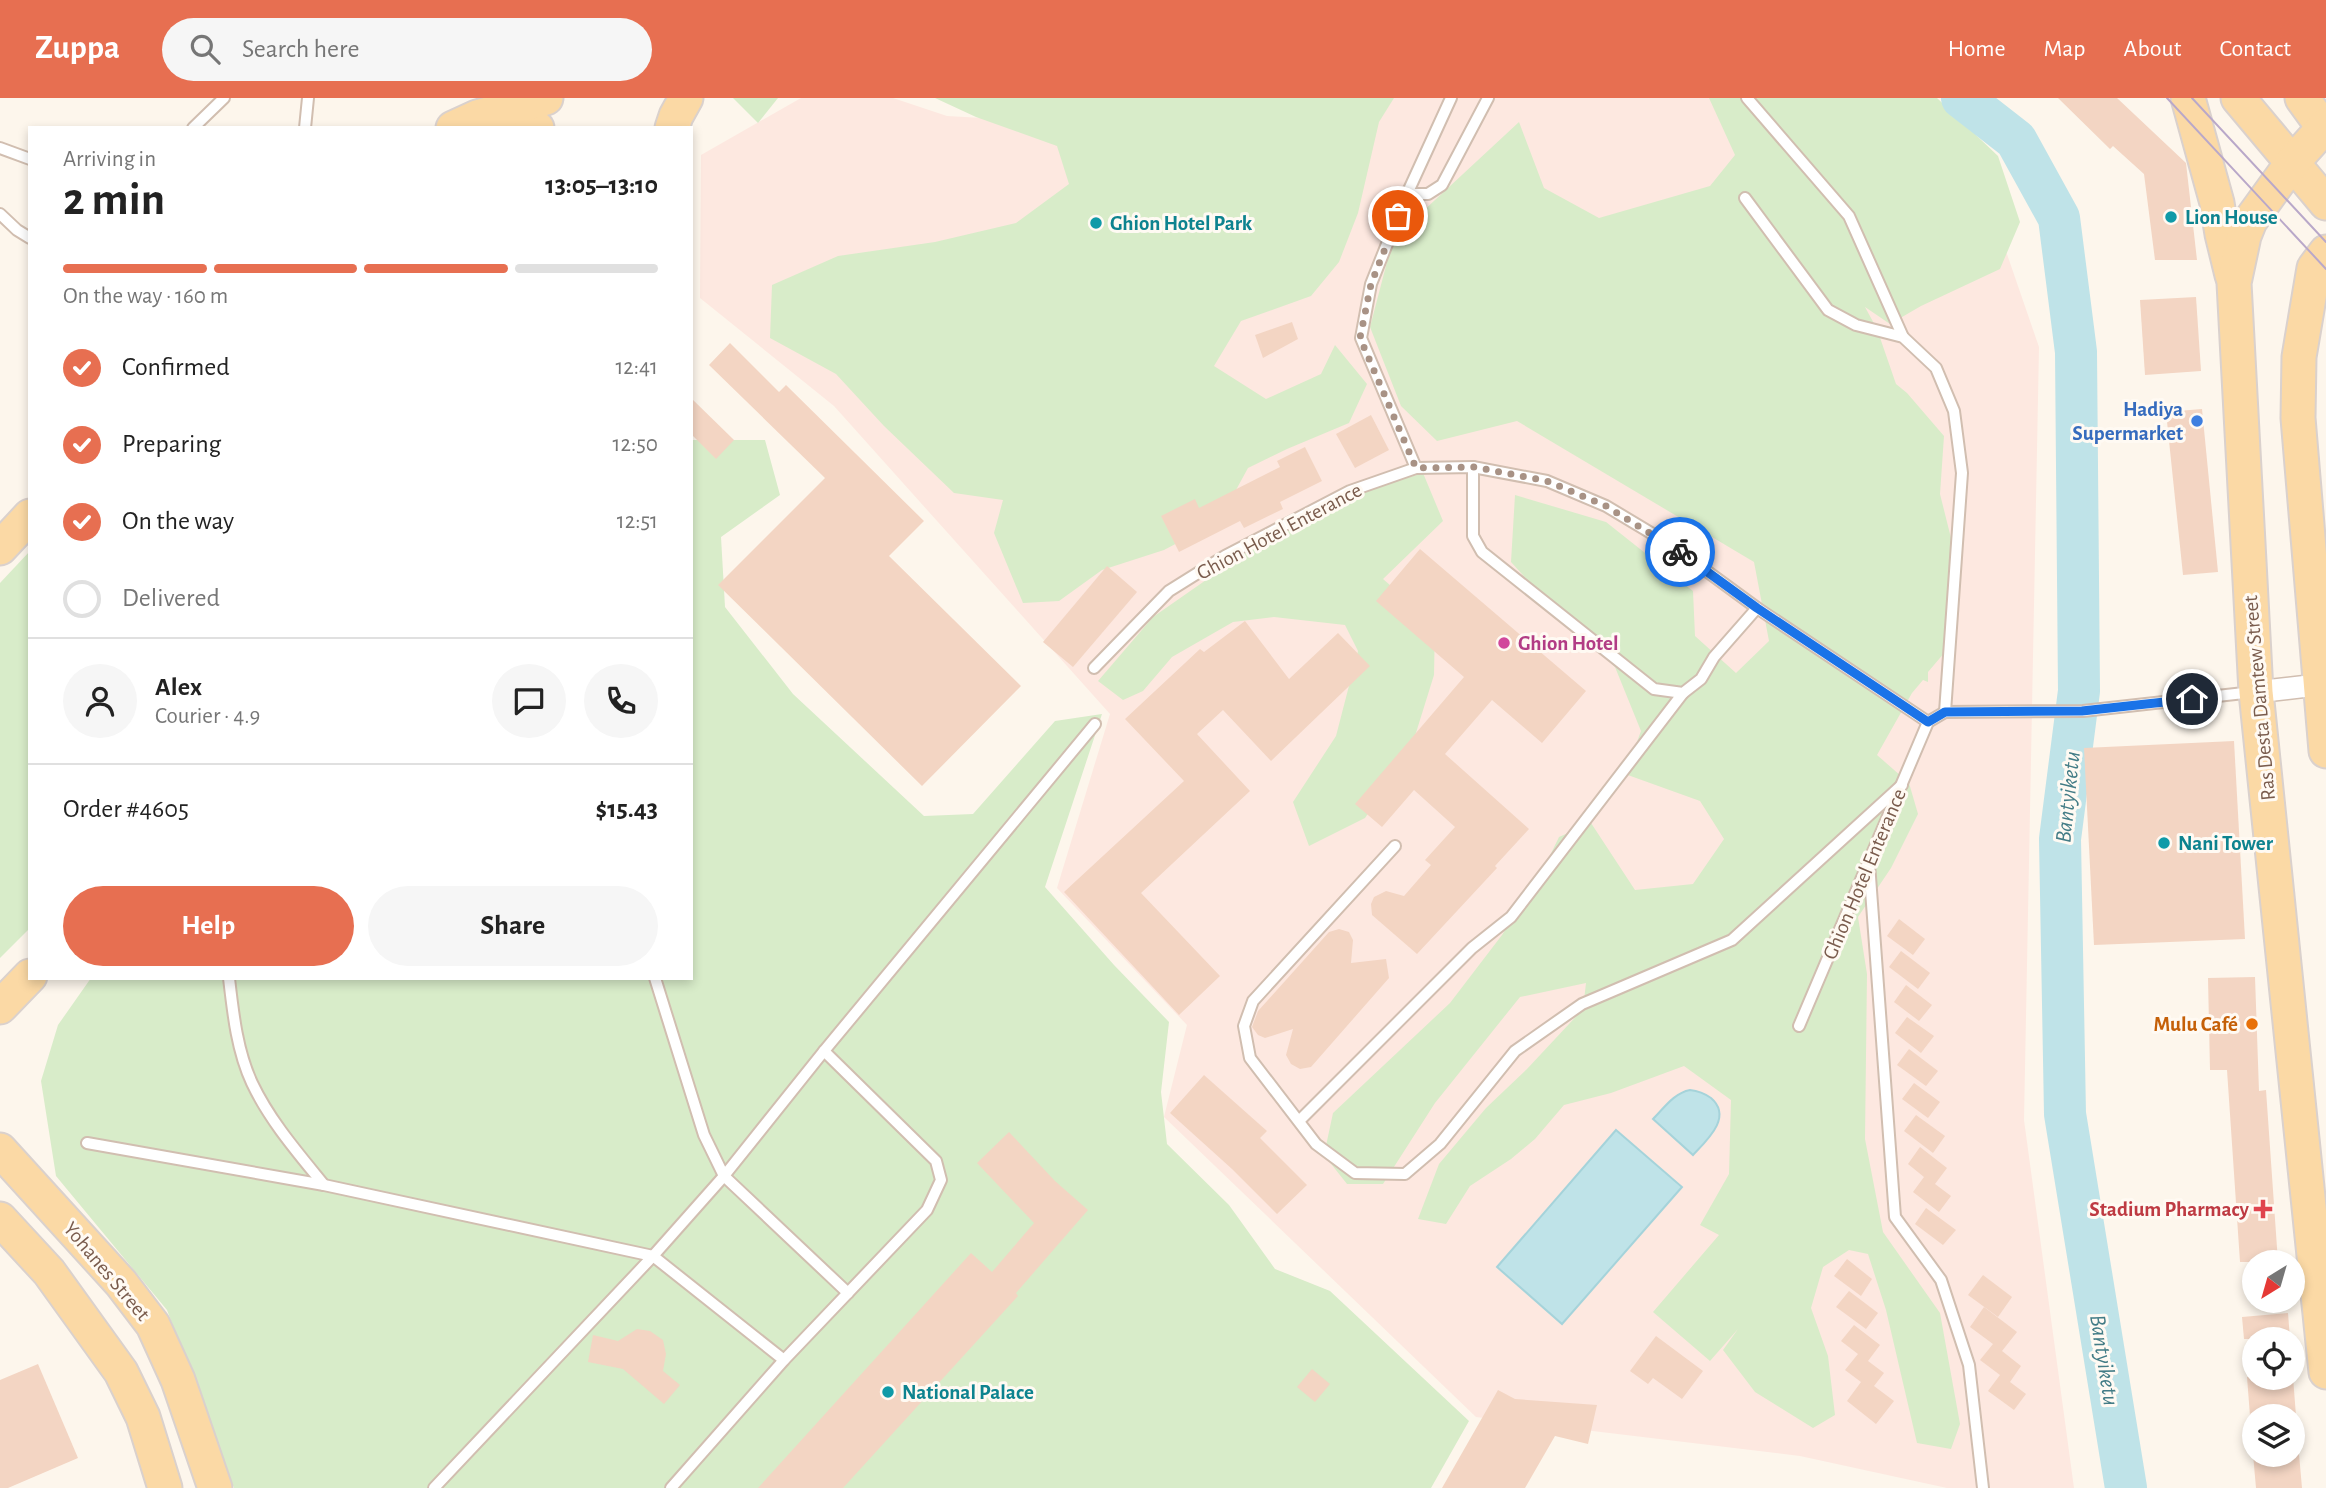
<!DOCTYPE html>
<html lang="en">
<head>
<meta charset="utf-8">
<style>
	:root { --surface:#fff; --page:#f6f6f6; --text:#222; --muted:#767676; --line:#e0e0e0; --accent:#e76f51 }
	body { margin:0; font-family:"Alegreya Sans",sans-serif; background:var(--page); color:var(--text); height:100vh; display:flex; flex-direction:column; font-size:26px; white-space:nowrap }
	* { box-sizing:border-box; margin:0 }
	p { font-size:23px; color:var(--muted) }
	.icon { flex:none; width:38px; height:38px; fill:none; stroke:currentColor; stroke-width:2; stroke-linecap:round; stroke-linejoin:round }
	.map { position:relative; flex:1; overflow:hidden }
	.side { position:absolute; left:28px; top:28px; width:665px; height:854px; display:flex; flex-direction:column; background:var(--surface); border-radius:0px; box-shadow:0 4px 10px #0003 }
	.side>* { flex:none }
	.needle { width:46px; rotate:217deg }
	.controls { position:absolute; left:2242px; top:1152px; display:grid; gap:14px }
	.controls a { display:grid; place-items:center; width:63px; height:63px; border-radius:50%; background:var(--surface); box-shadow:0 4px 10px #0003; font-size:35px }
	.pin { position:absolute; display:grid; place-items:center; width:60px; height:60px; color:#fff; margin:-30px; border:4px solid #fff; border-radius:50%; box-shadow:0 2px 7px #0007 }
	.courier { position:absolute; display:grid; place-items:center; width:70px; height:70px; margin:-35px; border:5px solid #1a73e8; border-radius:50%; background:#fff; color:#222; box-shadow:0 2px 9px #0007 }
	.head em { font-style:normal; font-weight:700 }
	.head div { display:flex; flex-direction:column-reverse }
	.head { display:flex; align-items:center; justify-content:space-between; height:119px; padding:0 35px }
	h1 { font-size:46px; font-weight:700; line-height:52px }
	.bar { display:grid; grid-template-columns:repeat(4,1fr); gap:10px 7px; align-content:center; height:84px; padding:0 35px }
	.bar i { height:9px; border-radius:5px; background:var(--line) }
	.bar .on { background:var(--accent) }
	.bar p { grid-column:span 4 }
	.line { display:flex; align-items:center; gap:18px; padding:0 35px; border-top:2px solid var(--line) }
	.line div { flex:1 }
	.round { display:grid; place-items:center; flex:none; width:74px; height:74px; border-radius:37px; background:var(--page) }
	ol { padding:0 35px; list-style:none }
	li { display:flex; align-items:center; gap:21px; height:77px }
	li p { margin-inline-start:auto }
	li .icon { padding:7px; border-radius:50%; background:var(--accent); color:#fff; stroke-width:4 }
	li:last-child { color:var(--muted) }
	li i { width:38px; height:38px; border:4px solid var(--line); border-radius:50% }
	.button { display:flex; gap:14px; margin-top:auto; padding:14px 35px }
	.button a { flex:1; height:80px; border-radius:42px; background:var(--accent); color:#fff; font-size:28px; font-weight:700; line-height:80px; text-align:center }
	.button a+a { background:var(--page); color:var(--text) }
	header { display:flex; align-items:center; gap:42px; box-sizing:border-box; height:98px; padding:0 35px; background:var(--accent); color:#fff }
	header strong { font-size:33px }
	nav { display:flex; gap:38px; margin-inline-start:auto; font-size:24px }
	.search { width:490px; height:63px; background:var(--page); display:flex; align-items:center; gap:18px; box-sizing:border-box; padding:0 24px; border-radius:38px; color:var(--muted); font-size:26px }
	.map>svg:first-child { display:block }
</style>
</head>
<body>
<header>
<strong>Zuppa</strong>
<div class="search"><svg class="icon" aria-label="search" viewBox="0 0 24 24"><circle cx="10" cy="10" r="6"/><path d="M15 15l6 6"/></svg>Search here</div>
<nav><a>Home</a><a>Map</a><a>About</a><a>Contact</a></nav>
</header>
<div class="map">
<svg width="2326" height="1390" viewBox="0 0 2326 1390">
	<rect width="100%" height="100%" fill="#fdf6ec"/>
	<polygon fill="#fde8e0" points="801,0 893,0 947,18 1068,25 1115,0 1878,0 1977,69 2039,249 2024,1022 2074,1390 1947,1390 1800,1358 1476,1319 1164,1019 1187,927 1057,790 1110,616 834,308 700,200 701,57"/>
	<g fill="#d8ecc9">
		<polygon points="733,0 778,0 758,25"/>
		<polygon points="935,0 1394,0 1379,24 1358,115 1339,164 1311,198 1241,223 1214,268 1266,301 1321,276 1335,247 1367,286 1349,325 1287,351 1248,370 1219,423 1164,452 1102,472 1059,503 1023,505 994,435 1003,402 954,395 884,328 836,276 770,240 772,187 838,158 935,144 1016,125 1069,86 1057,48 976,19"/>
		<polygon points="1709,0 1937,0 1998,58 2020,124 2000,171 1921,208 1890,226 1865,209 1877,231 1896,286 1907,295 1944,338 1940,396 1961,480 1951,547 1928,574 1928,584 1923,582 1912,595 1877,657 1909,685 1918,716 1891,770 1858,819 1867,876 1865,1041 1883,1134 1940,1215 1960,1326 1951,1351 1917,1345 1886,1212 1868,1156 1849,1152 1823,1169 1811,1210 1828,1258 1835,1317 1813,1330 1755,1294 1723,1252 1738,1231 1710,1263 1653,1214 1719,1137 1700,1127 1729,1076 1731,1002 1684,968 1611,995 1564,1007 1535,1041 1511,1061 1470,1088 1446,1126 1418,1121 1439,1066 1486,1010 1527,971 1583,911 1586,885 1520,899 1435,1005 1383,1086 1347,1086 1324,1057 1333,1015 1450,905 1502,837 1541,776 1559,739 1591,725 1635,792 1693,786 1724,741 1700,703 1625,676 1641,633 1615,569 1550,507 1511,464 1515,397 1606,424 1693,493 1695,538 1736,575 1769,543 1754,464 1517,323 1437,343 1401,308 1370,229 1393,141 1519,24 1544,90 1599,120 1710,88 1735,57"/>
		<polygon points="691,342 765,342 780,397 721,439 725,509 793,596 924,718 973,716 1055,623 1102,616 1045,789 1114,867 1169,924 1161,994 1167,1046 1229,1107 1275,1171 1330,1193 1469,1323 1431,1390 234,1390 167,1212 56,1078 41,983 58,927 91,880 691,880"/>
		<polygon points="1423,375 1443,423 1383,481 1435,526 1434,577 1410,654 1365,720 1309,748 1293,704 1336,638 1358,553 1345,527 1274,519 1233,524 1172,559 1143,593 1123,602 1098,583 1153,519 1282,429 1349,398"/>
		<polygon points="30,453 30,830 0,860 0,485"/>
	</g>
	<g fill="#bfe3e8" stroke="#a5d3da" stroke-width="2">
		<path d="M1690,992C1699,993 1704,995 1711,1000C1733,1019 1707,1042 1693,1057L1653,1021C1664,1010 1674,995 1690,992Z"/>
		<polygon points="1616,1032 1682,1089 1562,1226 1497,1169"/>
	</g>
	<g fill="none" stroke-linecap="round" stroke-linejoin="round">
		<polyline stroke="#bfe3e8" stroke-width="42" points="1962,0 2016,42 2059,120 2076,254 2079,593 2060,741 2065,1016 2126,1390"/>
	</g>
	<g fill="#f3d5c3">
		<polygon points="2058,0 2117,0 2186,65 2197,162 2155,162 2144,76 2113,48 2110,51"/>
		<polygon points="2196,199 2201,273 2145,277 2140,202"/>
		<polygon points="1292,224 1298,241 1263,260 1255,237"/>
		<polygon points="730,245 779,294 786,287 924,423 889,458 1021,588 922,688 718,487 825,380 709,267"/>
		<polygon points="691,300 734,342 716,361 691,336"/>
		<polygon points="2202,311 2218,474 2183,477 2166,314"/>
		<polygon points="1371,317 1389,352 1355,370 1336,336"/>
		<polygon points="1305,349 1322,383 1280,404 1283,411 1244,430 1240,423 1179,454 1161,418 1195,401 1199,410 1280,369 1277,363"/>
		<polygon points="1420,451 1586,593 1542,645 1492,602 1445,656 1529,731 1495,768 1497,770 1417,856 1372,817 1371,806 1374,799 1386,793 1404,798 1431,767 1425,762 1455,729 1414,692 1382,729 1355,706 1464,579 1376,503"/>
		<polygon points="1107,468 1137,494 1073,569 1043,544"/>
		<polygon points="1245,523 1289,581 1338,535 1370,568 1271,663 1223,612 1197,636 1250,693 1141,795 1220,878 1179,917 1064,794 1184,683 1125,621 1200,551 1204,554"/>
		<polygon points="2234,643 2245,841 2094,847 2084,650"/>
		<polygon points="1899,821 1925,841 1913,857 1887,838"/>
		<polygon points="1339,831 1349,834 1353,842 1351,865 1386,861 1389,880 1311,969 1300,971 1291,966 1286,957 1293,931 1265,940 1258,937 1252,929 1258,913 1329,834"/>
		<polygon points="1901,853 1930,875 1918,891 1889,869"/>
		<polygon points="2255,879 2259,993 2266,992 2278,1164 2240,1164 2227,972 2210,972 2208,880"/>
		<polygon points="1906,887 1932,907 1919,923 1894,904"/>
		<polygon points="1907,919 1934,938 1921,955 1895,935"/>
		<polygon points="1909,951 1938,973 1926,988 1897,967"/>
		<polygon points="1204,977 1267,1033 1260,1040 1307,1087 1277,1116 1232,1071 1170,1015"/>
		<polygon points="1914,985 1940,1004 1928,1020 1902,1001"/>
		<polygon points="1916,1017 1945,1038 1933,1055 1904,1033"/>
		<polygon points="1009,1034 1055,1083 1088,1112 1016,1195 1018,1198 843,1390 758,1390 971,1155 992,1174 1034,1125 977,1065"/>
		<polygon points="1920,1049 1947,1070 1935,1086 1951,1098 1939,1114 1913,1094 1924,1079 1908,1066"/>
		<polygon points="1926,1110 1956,1132 1943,1147 1915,1126"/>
		<polygon points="1847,1161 1872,1181 1861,1198 1834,1178"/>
		<polygon points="1983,1177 2012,1199 1998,1219 1968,1197"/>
		<polygon points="1849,1193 1878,1215 1866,1231 1836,1209"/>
		<polygon points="1984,1209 2017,1234 2002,1253 2021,1268 2010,1284 2026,1296 2014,1312 1988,1293 2000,1277 1980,1262 1993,1246 1970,1229"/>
		<polygon points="2288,1215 2290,1241 2244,1241 2242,1219"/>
		<polygon points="1854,1227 1880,1247 1868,1263 1884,1275 1874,1288 1894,1303 1876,1326 1847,1303 1861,1284 1845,1272 1858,1256 1841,1243"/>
		<polygon points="637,1231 650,1233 663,1242 666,1256 663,1273 680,1287 664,1306 623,1271 588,1264 593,1237 618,1243"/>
		<polygon points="1656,1238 1703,1273 1682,1301 1653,1280 1648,1286 1630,1273"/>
		<polygon points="38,1266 78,1360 8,1390 0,1390 0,1282"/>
		<polygon points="1312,1271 1330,1286 1315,1304 1297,1289"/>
		<polygon points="2247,1279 2293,1279 2296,1318 2250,1318"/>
		<polygon points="1498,1292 1515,1301 1597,1307 1588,1346 1555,1338 1525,1390 1442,1390"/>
		<polygon points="2253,1356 2299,1356 2302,1390 2256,1390"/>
	</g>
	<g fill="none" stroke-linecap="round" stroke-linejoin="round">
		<g stroke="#d1beb0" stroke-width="14">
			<g id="lane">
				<polyline points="1747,0 1849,118 1903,239"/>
				<polyline points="193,30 224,0"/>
				<polyline points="305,30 308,0"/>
				<polyline points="0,50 30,61"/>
				<polyline points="1407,96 1428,96 1442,87 1488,0"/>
				<polyline points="1745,100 1828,212 1856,227 1903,239 1936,270 1954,313 1962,375 1945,614"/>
				<polyline points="0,116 17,132 30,140"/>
				<polyline points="1473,369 1473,438 1482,454 1654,591 1683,595 1701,581 1714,559 1757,510"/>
				<polyline points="1416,370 1361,240 1371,186 1407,96 1451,0"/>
				<polyline points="1094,570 1169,493 1225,458 1350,393 1416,370 1473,369 1547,383 1606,408 1671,447 1757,510 1928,624 1945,614 2083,613 2253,594"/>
				<polyline points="1395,748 1253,903 1244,928 1250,960 1316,1046 1355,1075 1405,1076 1440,1046 1515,953 1582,906 1732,842 1902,687"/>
				<polyline points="1869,765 1895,1119 1941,1182 1969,1267 1983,1390"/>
				<path d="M229,880C233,915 237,953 252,985C270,1023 298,1055 324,1087"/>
				<polyline points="655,880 704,1037 724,1078 848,1195"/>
				<polyline points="1799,928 1928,624"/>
				<polyline points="1300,1022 1472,850 1511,819 1683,595"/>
				<polyline points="87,1045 324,1087 653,1158 784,1262"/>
				<polyline points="434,1390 653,1158 724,1078 824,953 1095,626"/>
				<polyline points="671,1390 784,1262 927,1112 941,1082 936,1063 824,953"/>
			</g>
		</g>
		<g stroke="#d1beb0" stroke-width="24">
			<polyline id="street" points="2256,594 2326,586"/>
		</g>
		<g stroke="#dad1cd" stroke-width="37">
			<g id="primary">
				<polyline points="2188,0 2217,105 2222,136 2232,177"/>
				<polyline points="2238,0 2326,105"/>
				<polyline points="2302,0 2326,33"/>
				<polyline points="484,20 537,30"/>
				<polyline points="2326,27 2292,65 2250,123 2244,138 2234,185 2256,594 2326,1274"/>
				<polyline points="453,30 477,19 546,0"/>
				<polyline points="672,30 676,18 686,0"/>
				<polyline points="2326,154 2314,170 2299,259 2298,320 2326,653"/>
				<polyline points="0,450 30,418"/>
				<polyline points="0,909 30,878"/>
				<polyline points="0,1052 121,1185 153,1227 178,1282 215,1390"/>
				<polyline points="0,1121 49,1174 121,1274 143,1319 165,1390"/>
			</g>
		</g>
		<use href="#lane" stroke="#fff" stroke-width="10"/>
		<use href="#street" stroke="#fff" stroke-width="21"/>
		<use href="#primary" stroke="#fbd9a5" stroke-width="33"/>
		<g stroke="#b9a8c9" stroke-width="2">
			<polyline points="2167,0 2326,171"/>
			<polyline points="2192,0 2326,144"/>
		</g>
	</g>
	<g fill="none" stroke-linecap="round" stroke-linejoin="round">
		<polyline stroke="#a89285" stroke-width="7" stroke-dasharray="0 12.6" points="1398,118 1371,186 1360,240 1416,370 1474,369 1547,383 1606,408 1680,454"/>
		<polyline stroke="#1a73e8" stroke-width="9" points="1680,454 1757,510 1928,624 1945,614 2082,613 2192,601"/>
	</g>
	<g fill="#0f9aa8" stroke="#fffaf3" stroke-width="2.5">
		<circle cx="2171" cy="119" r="7"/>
		<circle cx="1096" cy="125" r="7"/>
		<circle cx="2164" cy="745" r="7"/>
		<circle cx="888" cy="1294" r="7"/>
	</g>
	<circle fill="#3f7fe0" stroke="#fffaf3" stroke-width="2.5" cx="2197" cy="323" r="7"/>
	<circle fill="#d1479c" stroke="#fffaf3" stroke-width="2.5" cx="1504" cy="545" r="7"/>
	<circle fill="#e8710a" stroke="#fffaf3" stroke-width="2.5" cx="2252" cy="926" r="7"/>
	<path fill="#e0444e" stroke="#fffaf3" stroke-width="2.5" d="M2259.5 1100.5h7v7h7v7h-7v7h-7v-7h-7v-7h7z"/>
	<g text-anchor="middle" stroke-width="6" stroke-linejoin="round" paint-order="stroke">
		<g font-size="21" font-weight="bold" fill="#0d838f" stroke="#fffaf3" text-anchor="start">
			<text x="2185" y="126">Lion House</text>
			<text x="1110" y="132">Ghion Hotel Park</text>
			<text x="2178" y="752">Nani Tower</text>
			<text x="902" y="1301">National Palace</text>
		</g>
		<g font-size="21" font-weight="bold" fill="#366cbe" stroke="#fffaf3" text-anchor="end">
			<text x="2183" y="318">Hadiya<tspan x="2183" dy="24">Supermarket</tspan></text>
		</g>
		<g font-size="21" fill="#7a5c4d" stroke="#fffaf3">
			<text transform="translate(1279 433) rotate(-28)" y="7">Ghion Hotel Enterance</text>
			<text transform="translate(2259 600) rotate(-95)" y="7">Ras Desta Damtew Street</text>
			<text transform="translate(1864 776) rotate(-67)" y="7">Ghion Hotel Enterance</text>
			<text transform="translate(107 1173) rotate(50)" y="7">Yohanes Street</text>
		</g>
		<g font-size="21" font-weight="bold" fill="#b23c85" stroke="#fffaf3" text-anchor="start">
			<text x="1518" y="552">Ghion Hotel</text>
		</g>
		<g font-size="21" font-weight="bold" fill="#c56008" stroke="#fffaf3" text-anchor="end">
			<text x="2238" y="933">Mulu Café</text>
		</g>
		<g font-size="21" font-weight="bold" fill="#be3a42" stroke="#fffaf3" text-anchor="end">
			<text x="2249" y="1118">Stadium Pharmacy</text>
		</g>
		<g font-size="23" font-style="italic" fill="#437c86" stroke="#fffaf3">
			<text transform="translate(2067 699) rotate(-84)" y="8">Bantyiketu</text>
			<text transform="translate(2105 1262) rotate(81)" y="8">Bantyiketu</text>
		</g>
	</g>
</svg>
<div class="controls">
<a><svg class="needle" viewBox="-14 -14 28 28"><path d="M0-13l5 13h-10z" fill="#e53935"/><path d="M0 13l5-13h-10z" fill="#767676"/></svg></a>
<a><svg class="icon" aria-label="locate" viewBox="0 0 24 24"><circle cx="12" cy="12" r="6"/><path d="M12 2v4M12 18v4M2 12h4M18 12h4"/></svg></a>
<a><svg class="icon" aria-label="layers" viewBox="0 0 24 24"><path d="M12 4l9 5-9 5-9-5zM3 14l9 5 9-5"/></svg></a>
</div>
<div class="pin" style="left:1398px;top:118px;background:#ea580c"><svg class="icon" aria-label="bag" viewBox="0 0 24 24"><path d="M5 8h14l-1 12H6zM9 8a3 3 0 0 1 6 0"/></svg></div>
<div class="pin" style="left:2192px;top:601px;background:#1f2937"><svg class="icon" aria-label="home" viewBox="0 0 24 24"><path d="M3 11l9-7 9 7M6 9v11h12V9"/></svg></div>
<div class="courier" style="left:1680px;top:454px"><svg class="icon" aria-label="bike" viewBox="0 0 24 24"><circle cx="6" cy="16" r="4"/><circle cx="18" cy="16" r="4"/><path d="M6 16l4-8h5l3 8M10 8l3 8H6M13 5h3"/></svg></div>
<section class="side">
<div class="head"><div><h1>2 min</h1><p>Arriving in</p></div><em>13:05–13:10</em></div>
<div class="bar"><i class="on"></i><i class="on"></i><i class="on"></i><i></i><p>On the way · 160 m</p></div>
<ol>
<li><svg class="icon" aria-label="check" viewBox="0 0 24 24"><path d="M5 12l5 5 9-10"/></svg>Confirmed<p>12:41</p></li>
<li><svg class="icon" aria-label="check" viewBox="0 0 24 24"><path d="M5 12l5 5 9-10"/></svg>Preparing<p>12:50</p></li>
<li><svg class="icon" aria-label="check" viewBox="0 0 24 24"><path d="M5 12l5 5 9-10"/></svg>On the way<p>12:51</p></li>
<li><i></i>Delivered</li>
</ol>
<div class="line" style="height:126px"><a class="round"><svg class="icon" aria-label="person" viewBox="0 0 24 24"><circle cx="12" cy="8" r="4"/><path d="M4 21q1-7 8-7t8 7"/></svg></a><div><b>Alex</b><p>Courier · 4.9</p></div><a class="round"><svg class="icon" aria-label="chat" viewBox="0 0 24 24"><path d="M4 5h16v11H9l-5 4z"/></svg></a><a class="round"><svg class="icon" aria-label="phone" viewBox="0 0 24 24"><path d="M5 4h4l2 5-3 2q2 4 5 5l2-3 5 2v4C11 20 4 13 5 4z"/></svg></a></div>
<div class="line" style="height:91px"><div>Order #4605</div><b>$15.43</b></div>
<div class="button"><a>Help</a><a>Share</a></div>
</section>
</div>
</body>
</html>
